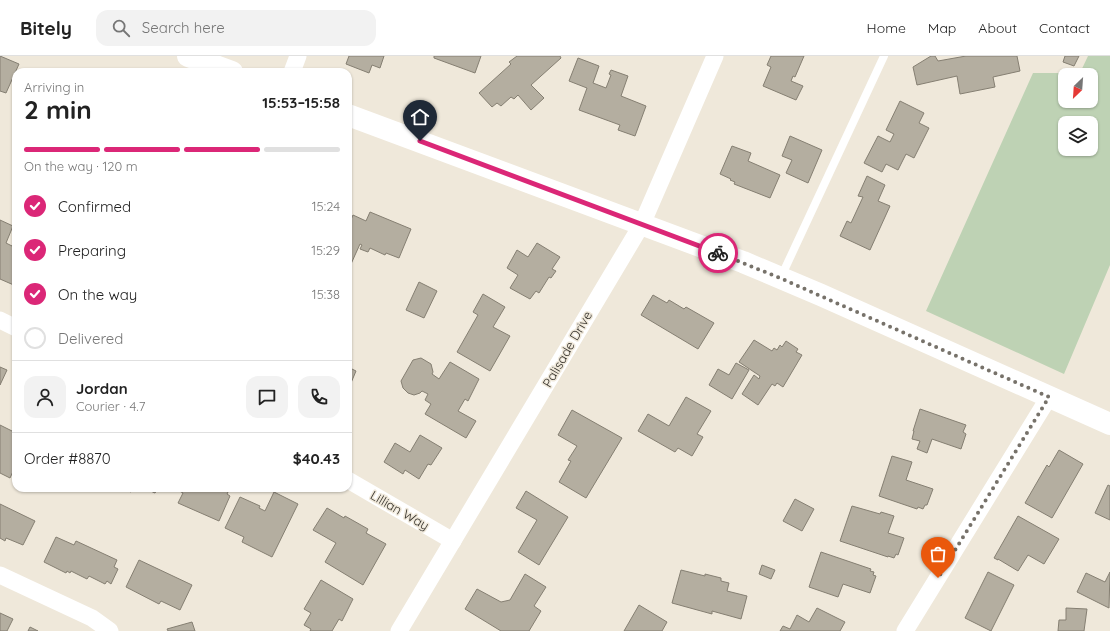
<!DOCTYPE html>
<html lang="en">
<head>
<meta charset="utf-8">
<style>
	:root { --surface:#fff; --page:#f2f2f2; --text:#222; --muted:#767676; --line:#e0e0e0; --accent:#db2777 }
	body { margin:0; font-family:Quicksand,sans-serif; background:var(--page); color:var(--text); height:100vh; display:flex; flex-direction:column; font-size:15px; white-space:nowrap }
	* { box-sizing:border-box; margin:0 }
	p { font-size:13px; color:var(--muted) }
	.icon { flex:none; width:22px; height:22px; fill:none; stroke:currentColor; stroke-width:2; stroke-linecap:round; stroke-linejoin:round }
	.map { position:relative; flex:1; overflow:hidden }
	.drawer { position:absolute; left:12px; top:12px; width:340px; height:424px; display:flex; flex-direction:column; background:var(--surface); border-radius:12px; box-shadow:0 1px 3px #0004 }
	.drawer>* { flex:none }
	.needle { width:26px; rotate:205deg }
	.fabs { position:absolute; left:1058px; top:12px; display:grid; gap:8px }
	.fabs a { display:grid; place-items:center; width:40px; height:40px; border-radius:8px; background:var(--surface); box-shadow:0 1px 3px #0004; font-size:20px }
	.pin { position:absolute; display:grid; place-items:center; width:34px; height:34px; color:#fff; margin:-41px -17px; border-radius:50% 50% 50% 0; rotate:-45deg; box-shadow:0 0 4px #0007 }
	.pin .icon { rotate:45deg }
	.courier { position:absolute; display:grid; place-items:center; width:40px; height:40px; margin:-20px; border:3px solid #db2777; border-radius:50%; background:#fff; color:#222; box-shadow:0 1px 5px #0007 }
	.overview em { font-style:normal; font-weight:800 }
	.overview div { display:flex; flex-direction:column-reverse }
	.overview { display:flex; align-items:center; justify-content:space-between; height:68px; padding:0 12px }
	h1 { font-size:26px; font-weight:800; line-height:30px }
	.bar { display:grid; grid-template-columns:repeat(4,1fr); gap:6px 4px; align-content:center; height:48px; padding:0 12px }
	.bar i { height:5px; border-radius:3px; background:var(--line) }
	.bar .active { background:var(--accent) }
	.bar p { grid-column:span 4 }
	.line { display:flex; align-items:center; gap:10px; padding:0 12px; border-top:1px solid var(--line) }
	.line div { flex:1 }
	.round { display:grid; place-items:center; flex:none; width:42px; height:42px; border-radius:12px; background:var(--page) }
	ol { padding:0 12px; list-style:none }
	li { display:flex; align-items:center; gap:12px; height:44px }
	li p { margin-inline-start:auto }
	li .icon { padding:4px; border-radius:50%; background:var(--accent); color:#fff; stroke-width:4 }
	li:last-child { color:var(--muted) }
	li i { width:22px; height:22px; border:2px solid var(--line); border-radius:50% }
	header { display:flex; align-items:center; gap:24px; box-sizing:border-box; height:56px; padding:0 20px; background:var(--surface); border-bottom:1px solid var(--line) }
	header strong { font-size:19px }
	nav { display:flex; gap:22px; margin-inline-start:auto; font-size:14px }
	.search { width:280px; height:36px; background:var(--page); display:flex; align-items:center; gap:10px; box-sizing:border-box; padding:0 14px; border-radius:12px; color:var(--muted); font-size:15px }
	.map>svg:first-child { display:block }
</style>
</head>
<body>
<header>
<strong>Bitely</strong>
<div class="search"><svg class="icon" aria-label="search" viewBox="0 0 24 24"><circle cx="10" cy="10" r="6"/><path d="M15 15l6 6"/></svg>Search here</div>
<nav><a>Home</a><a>Map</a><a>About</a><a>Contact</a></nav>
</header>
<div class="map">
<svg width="1110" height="575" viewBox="0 0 1110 575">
	<rect width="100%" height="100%" fill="#efe8da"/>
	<path fill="#bed2b4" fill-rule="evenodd" d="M1088,0H1110V209L1064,318L926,255L1033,17H1058L1075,19H1065V45H1091V19H1079ZM1065,67H1091V93H1065Z"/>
	<g fill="#b4aea0" stroke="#857f72">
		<polygon points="0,0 19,8 6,37 0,35"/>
		<polygon points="349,0 384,0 380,12 372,9 369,17 346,8"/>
		<polygon points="434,0 481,0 475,17 434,2"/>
		<polygon points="517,0 560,0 561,2 531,29 544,42 531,54 518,39 514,43 511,41 501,50 497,47 492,51 479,37 511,8 509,6"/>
		<polygon points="771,0 804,0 795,21 793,20 791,25 803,30 796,44 763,30 771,11 767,9"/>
		<polygon points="931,0 935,0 938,5 966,0 1017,0 1020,15 993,21 995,31 960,38 957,20 917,29 913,11"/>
		<polygon points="1065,0 1079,0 1074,10 1063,6"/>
		<polygon points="578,2 599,10 593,27 606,32 611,19 609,18 611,14 628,20 621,40 646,50 635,80 618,74 620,69 579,54 587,32 569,25"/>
		<polygon points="900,45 924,57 919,67 929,72 914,102 906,98 898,114 886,108 882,116 864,107 878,80 890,86 894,78 886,74"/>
		<polygon points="790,80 822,94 808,127 786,117 792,104 782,100"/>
		<polygon points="732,90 751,97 748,105 780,119 770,142 734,128 735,126 730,124 731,123 720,118"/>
		<polygon points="867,120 885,129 878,145 890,150 870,194 840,180 847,165 851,167 863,141 858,140"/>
		<polygon points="370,156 411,173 399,202 386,197 385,199 370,192 368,196 360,193 362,189 360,188 351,208 348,207 348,170 353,159 366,165"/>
		<polygon points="0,164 13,170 6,187 12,190 16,181 16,230 0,223"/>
		<polygon points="537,187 560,201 552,213 556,215 551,222 549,221 539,237 536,235 530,243 510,232 518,219 507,212 517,194 528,201"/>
		<polygon points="419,226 437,235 424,262 406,254"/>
		<polygon points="483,238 505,251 493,271 510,280 490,315 457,296 478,259 473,256"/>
		<polygon points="653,239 667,247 669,244 684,253 686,251 714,267 698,293 641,259"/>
		<polygon points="754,284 772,295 774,292 777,294 780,289 782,291 786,285 798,293 796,296 802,299 783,331 777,327 775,330 772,328 758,349 742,338 754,319 759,323 760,320 739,306"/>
		<polygon points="421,302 431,308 433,316 432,318 439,323 450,306 479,323 468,345 465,343 458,355 476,365 466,382 425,358 431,348 425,344 428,338 422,335 420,337 414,339 408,337 403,332 401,325 413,304"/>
		<polygon points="736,307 749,314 732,343 709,329 718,313 729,319"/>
		<polygon points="0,311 7,314 0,329"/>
		<polygon points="348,311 356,315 348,334"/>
		<polygon points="686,341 711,355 697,378 703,381 692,400 678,392 675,396 638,375 648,358 669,370"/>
		<polygon points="920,353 966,369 963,376 966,378 961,393 932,383 927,397 917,393 920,385 912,383 914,375 913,375"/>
		<polygon points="572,354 622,382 586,442 559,426 571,405 568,404 577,390 558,379"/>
		<polygon points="0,369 16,377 16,409 10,422 0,417"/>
		<polygon points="420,379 442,392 431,409 428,408 419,423 405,414 403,418 384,406 395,387 410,396"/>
		<polygon points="1059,394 1083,408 1052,462 1025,447 1047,409 1049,411"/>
		<polygon points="892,400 912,406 906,424 933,433 927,449 925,449 923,453 918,451 917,453 879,440"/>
		<polygon points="1108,429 1110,430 1110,464 1095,457"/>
		<polygon points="122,432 133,432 131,436"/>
		<polygon points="144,432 158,432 155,437"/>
		<polygon points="174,432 219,432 228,436 227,438 230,440 219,465 178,447 183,437"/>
		<polygon points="526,435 568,461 539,509 518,496 537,464 516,452"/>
		<polygon points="274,436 298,448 272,501 242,486 244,481 225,472 240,441 260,450 259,452 265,455"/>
		<polygon points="795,443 814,453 802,475 783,465"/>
		<polygon points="0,448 35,465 23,489 6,482 5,485 0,482"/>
		<polygon points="852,450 880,458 881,456 894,460 888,477 904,482 898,499 896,498 894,502 888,500 888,501 840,485"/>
		<polygon points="327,452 344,462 345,460 368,473 366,477 386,488 363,529 325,506 336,487 313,474"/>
		<polygon points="1018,460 1059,483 1044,508 1028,499 1018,515 998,503 998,504 994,502"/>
		<polygon points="56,481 74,489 76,485 117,504 114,511 118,513 111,528 107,525 105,528 89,520 87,523 71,515 70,517 67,515 66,517 44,506"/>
		<polygon points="821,496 871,513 870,515 874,516 873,519 876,520 870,537 843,528 838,541 809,531"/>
		<polygon points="139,504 192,529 180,554 161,545 159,548 126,531"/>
		<polygon points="762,509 775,514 771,523 759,518"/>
		<polygon points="681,514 705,520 705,518 721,522 721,525 729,527 727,535 747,540 741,563 712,555 712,558 672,547"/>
		<polygon points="988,516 1014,529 991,575 965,562"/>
		<polygon points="1110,516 1109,552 1077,536 1086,517 1105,526"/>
		<polygon points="525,518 546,531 534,550 541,555 529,575 501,575 465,553 477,533 501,546 510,544"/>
		<polygon points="321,524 353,543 342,565 339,563 332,575 310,575 311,573 304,569 311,557 304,553"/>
		<polygon points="639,549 667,566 662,575 624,575"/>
		<polygon points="817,552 845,566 840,575 780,575 783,570 790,573 797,559 809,566"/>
		<polygon points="1066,552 1087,553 1084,575 1058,575 1059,564 1066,564"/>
		<polygon points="0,557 13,563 7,575 0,575"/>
		<polygon points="192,566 195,575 168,575 167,573"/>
		<polygon points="30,571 38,575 28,575"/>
	</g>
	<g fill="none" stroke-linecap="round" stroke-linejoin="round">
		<polyline stroke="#fff" stroke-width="8" points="781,221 884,0"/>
		<g stroke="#fff" stroke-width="17">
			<polyline points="292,16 298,0"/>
			<polyline points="0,264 16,272"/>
			<polyline points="348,424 453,485"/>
			<polyline points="0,519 92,562 110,575"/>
			<polyline points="399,575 642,168 715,0"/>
			<polyline points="905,575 1049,341"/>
		</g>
		<g stroke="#fff" stroke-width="22">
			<polyline points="188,0 232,16"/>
			<polyline points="348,59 743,206 821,239 1110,368"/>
		</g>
	</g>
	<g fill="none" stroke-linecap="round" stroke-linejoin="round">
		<polyline stroke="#77726a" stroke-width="4" stroke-dasharray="0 7.2" points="718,197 780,222 1049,341 938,522"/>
		<polyline stroke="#db2777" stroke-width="5" points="420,85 718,197"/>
	</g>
	<g text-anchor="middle" stroke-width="3" stroke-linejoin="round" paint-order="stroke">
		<g font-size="13" fill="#36332d" stroke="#efe8da">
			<text transform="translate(567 293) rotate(-60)" y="5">Palisade Drive</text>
			<text transform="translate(400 454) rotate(30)" y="5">Lillian Way</text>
		</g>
	</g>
</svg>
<div class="fabs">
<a><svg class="needle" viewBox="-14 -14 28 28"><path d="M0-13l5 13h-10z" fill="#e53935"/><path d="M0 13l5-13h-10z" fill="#767676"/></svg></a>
<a><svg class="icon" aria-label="layers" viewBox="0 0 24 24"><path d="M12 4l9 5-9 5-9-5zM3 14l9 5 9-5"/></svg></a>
</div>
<div class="pin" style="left:938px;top:522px;background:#ea580c"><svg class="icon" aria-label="bag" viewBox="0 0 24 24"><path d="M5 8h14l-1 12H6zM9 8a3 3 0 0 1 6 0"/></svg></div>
<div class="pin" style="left:420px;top:85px;background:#1f2937"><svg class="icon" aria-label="home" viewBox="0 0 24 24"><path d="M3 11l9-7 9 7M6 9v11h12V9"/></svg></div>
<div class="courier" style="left:718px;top:197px"><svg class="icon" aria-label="bike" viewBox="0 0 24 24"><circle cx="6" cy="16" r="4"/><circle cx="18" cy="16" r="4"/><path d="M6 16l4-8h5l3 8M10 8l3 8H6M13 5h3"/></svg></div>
<section class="drawer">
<div class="overview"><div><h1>2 min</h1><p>Arriving in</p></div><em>15:53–15:58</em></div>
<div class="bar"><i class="active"></i><i class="active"></i><i class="active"></i><i></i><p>On the way · 120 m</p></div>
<ol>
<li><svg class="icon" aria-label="check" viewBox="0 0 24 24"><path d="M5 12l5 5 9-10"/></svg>Confirmed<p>15:24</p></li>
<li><svg class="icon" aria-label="check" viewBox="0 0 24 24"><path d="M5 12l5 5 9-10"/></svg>Preparing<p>15:29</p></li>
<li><svg class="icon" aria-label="check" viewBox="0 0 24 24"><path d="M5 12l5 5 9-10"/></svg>On the way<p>15:38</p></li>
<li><i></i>Delivered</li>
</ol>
<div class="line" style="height:72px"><a class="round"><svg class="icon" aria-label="person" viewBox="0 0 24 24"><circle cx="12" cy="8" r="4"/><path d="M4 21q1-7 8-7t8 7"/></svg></a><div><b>Jordan</b><p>Courier · 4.7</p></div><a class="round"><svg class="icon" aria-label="chat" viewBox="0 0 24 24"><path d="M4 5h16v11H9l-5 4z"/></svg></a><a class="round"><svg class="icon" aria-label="phone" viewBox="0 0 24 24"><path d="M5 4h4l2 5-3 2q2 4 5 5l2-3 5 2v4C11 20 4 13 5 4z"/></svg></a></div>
<div class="line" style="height:52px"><div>Order #8870</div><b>$40.43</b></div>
</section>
</div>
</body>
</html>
